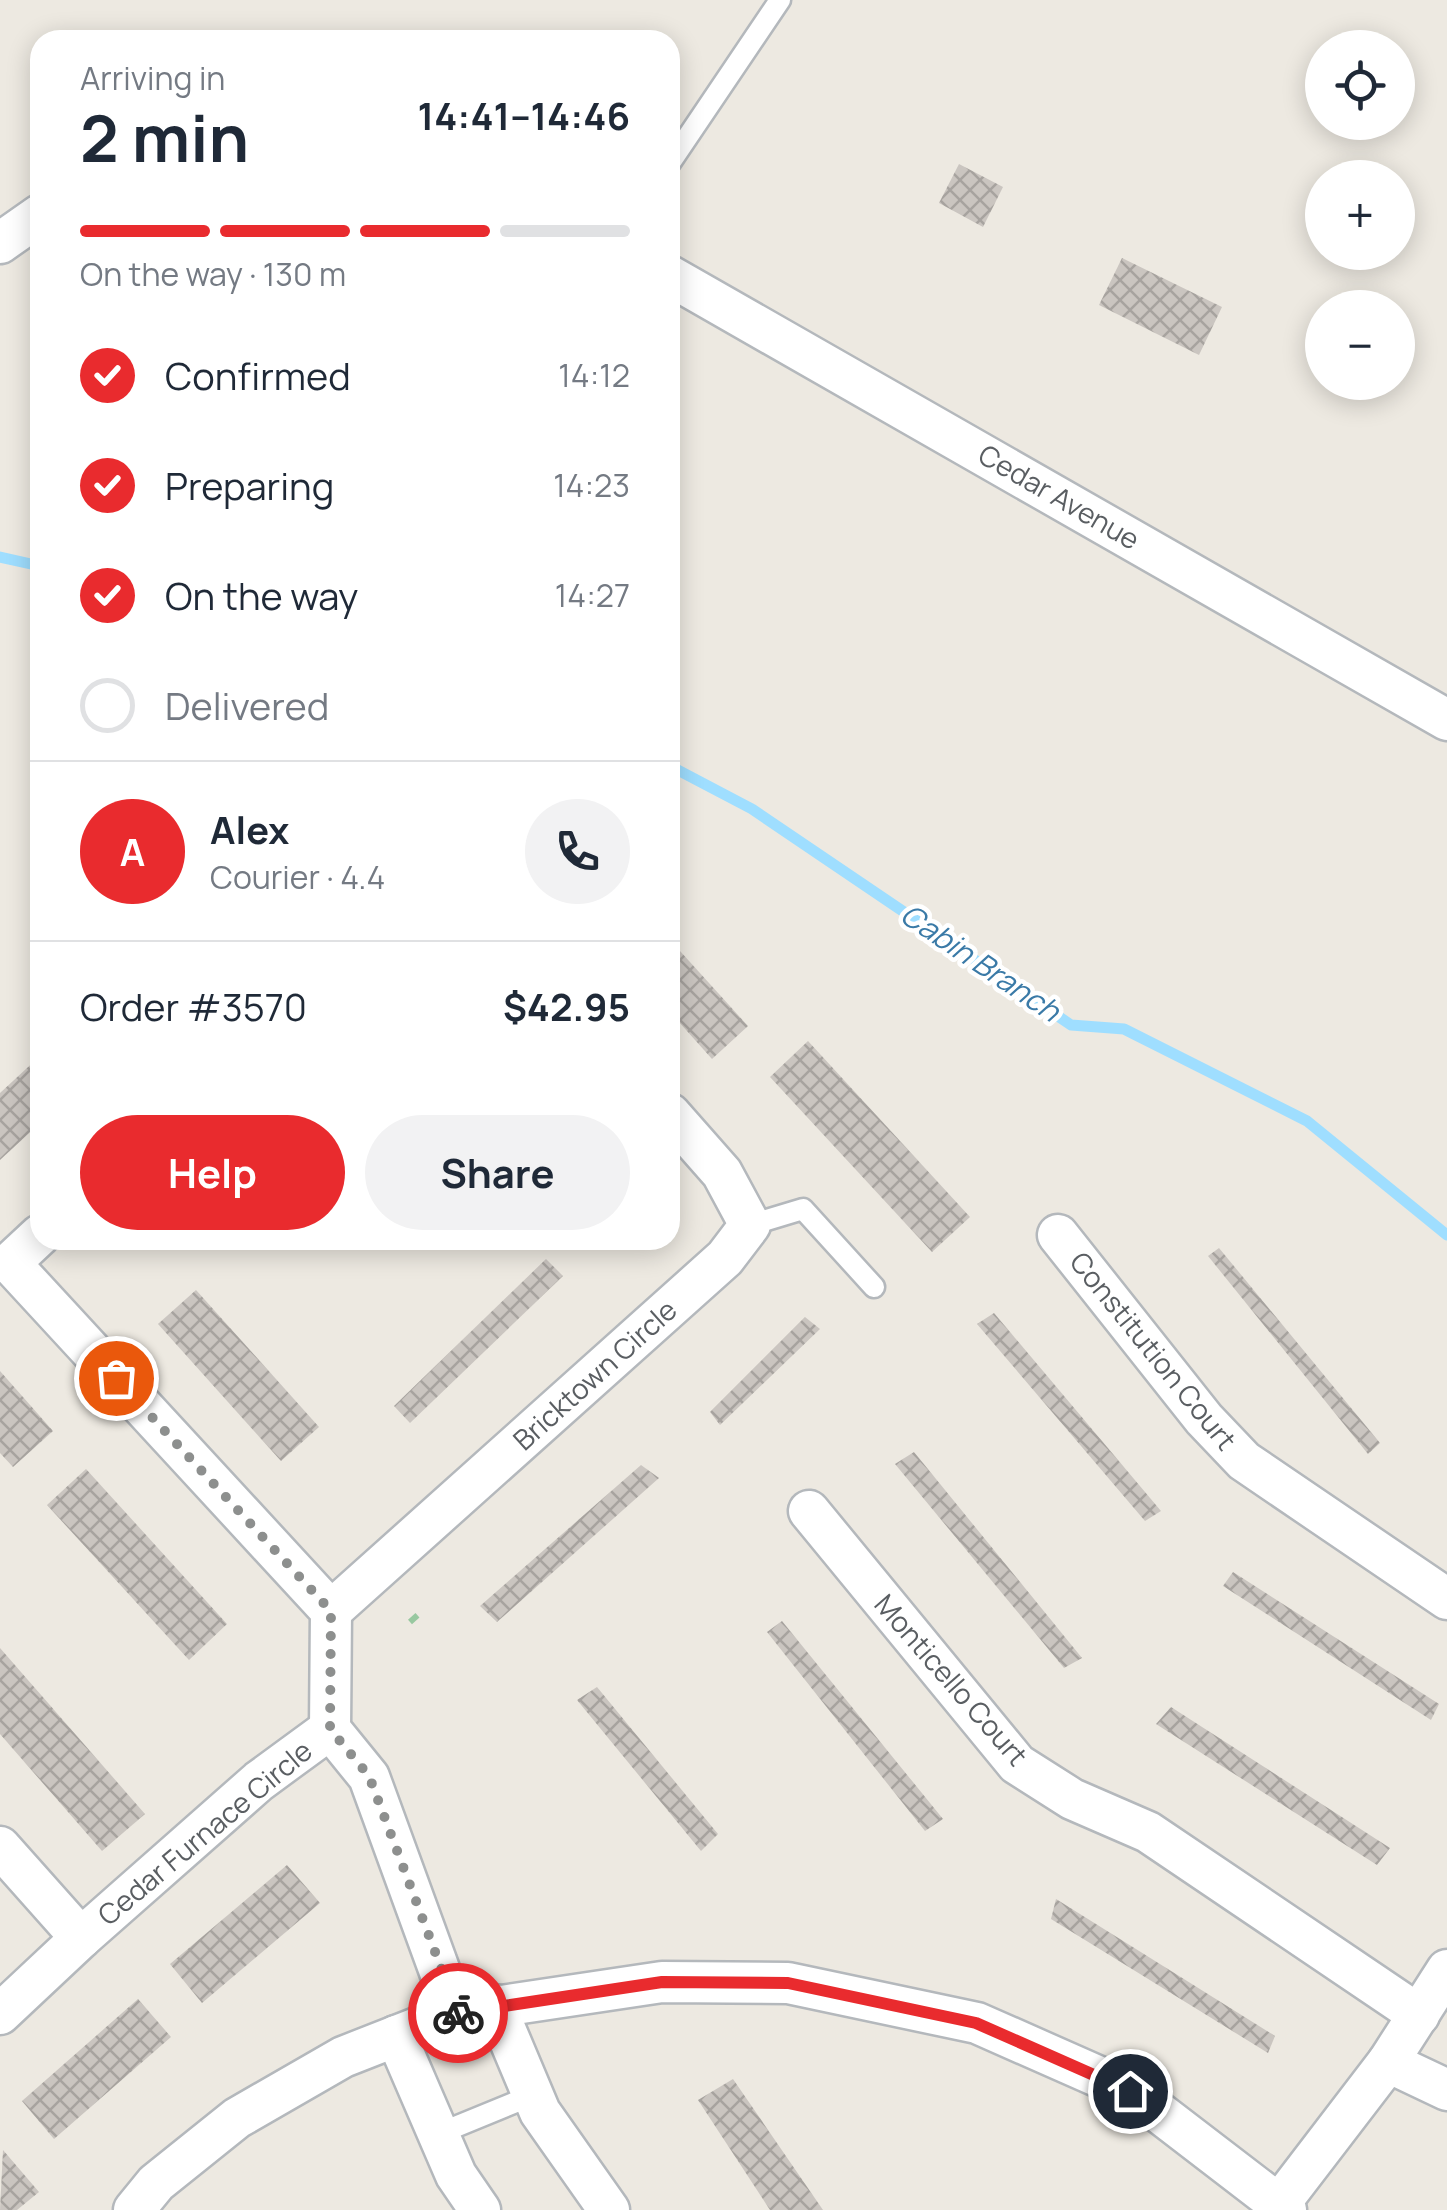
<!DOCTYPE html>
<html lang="en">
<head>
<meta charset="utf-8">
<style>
	:root { --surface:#fff; --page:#f2f2f3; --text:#1f2937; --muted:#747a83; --line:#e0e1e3; --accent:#e92b2e }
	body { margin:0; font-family:Manrope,sans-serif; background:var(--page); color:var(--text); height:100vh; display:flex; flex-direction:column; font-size:38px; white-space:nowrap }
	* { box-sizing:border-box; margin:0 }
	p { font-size:32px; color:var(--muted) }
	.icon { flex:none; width:55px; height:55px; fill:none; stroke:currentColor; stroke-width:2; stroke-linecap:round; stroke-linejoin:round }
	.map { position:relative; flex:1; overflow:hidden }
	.sheet { position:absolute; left:30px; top:30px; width:650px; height:1220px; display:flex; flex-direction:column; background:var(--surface); border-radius:30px; box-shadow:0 5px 25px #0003 }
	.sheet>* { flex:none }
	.fabs { position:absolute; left:1305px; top:30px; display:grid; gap:20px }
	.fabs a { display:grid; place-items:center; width:110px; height:110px; border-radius:50%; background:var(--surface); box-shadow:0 5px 25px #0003; font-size:50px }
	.pin { position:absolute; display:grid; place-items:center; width:85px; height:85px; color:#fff; margin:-42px; border:5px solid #fff; border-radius:50%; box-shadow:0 2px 10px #0007 }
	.courier { position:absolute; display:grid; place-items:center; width:100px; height:100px; margin:-50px; border:8px solid #e92b2e; border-radius:50%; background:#fff; color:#222; box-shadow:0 2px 12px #0007 }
	.head em { font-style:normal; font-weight:700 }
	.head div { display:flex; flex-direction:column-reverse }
	.head { display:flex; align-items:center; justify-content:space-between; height:170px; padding:0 50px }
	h1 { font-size:65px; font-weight:700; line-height:75px }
	.bar { display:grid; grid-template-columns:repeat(4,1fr); gap:15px 10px; align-content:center; height:120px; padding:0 50px }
	.bar i { height:12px; border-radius:8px; background:var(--line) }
	.bar .selected { background:var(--accent) }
	.bar p { grid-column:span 4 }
	.line { display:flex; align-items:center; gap:25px; padding:0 50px; border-top:2px solid var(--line) }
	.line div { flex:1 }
	.round { display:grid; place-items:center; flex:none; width:105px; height:105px; border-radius:52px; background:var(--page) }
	ol { padding:0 50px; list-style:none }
	li { display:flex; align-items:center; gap:30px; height:110px }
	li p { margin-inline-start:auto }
	li .icon { padding:10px; border-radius:50%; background:var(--accent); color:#fff; stroke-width:4 }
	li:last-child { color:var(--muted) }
	li i { width:55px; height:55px; border:5px solid var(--line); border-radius:50% }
	.cta { display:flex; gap:20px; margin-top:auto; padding:20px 50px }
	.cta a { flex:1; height:115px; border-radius:60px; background:var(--accent); color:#fff; font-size:40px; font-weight:700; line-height:115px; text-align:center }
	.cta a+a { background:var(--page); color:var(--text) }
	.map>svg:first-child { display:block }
</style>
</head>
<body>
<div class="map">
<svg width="1447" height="2210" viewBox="0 0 1447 2210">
	<defs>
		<pattern id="building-cross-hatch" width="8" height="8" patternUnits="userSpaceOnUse" patternTransform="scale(2.5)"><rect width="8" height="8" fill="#cac5c0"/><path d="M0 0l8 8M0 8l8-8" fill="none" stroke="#a7a39f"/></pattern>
	</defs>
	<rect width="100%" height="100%" fill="#ede9e1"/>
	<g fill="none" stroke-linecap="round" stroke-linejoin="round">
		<g stroke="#9fdeff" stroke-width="11">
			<polyline points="0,557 40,566"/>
			<polyline points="670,766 752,809 1071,1025 1124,1029 1307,1121 1447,1235"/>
		</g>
	</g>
	<g fill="url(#building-cross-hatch)">
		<polygon points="959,164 1003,187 983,227 939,203"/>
		<polygon points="1122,258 1222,307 1199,355 1099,305"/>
		<polygon points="670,940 748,1026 712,1059 670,1012"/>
		<polygon points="808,1041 970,1217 932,1252 770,1077"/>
		<polygon points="40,1056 40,1123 0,1160 0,1093"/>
		<polygon points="1219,1248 1380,1443 1368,1454 1208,1256"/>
		<polygon points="546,1259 563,1276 410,1423 394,1406"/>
		<polygon points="196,1290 319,1427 281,1461 158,1324"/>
		<polygon points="994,1313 1161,1511 1145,1521 977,1324"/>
		<polygon points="805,1317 820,1329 720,1425 710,1412"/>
		<polygon points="0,1371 53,1431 13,1467 0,1453"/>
		<polygon points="914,1452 1082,1658 1064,1668 895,1464"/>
		<polygon points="641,1465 659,1478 497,1622 480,1606"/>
		<polygon points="86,1469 227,1624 189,1660 47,1505"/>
		<polygon points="1233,1572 1439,1704 1431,1720 1223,1586"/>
		<polygon points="782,1621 943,1819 925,1831 767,1632"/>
		<polygon points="0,1648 145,1814 102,1851 0,1734"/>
		<polygon points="597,1687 718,1834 701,1851 577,1700"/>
		<polygon points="1171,1707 1390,1848 1377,1865 1156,1724"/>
		<polygon points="287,1865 320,1903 202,2003 170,1964"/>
		<polygon points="1056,1899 1275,2036 1268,2053 1051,1919"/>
		<polygon points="138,1999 171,2037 54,2139 22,2101"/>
		<polygon points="733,2079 823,2210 770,2210 698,2100"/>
		<polygon points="3,2150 39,2192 17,2210 0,2210"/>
	</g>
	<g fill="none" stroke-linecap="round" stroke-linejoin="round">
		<g stroke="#b4b8bc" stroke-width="25">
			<g id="lane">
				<polyline points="670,163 780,0"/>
				<polyline points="750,1225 803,1209 874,1287"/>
				<polyline points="438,2134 533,2095"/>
			</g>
		</g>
		<g stroke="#b4b8bc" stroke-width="45">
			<g id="street">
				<polyline points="0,243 40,215"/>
				<polyline points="670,276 1447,720"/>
				<polyline points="40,1235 10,1263 331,1611 330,1729 369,1777 455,2013"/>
				<polyline points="1058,1235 1204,1419 1244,1461 1447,1599"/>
				<polyline points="809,1511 1017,1764 1072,1799 1148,1832 1419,2015"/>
				<polyline points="331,1611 725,1258 750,1225 722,1173 670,1114"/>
				<polyline points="0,1847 81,1938 259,1781 330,1729"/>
				<polyline points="495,2005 540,2112 609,2210"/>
				<polyline points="0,2014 81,1938"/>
				<polyline points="396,2036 456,2175 480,2210"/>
				<polyline points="1388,2062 1447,2090"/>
				<polyline points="1280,2203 1388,2062 1447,1970"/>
				<polyline points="134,2210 156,2183 237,2118 343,2057 455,2013 662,1982 788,1983 977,2023 1131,2091 1286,2210"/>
			</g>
		</g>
		<polyline stroke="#98c8a0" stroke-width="6" stroke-dasharray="10 5" stroke-linecap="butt" points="410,1622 419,1614"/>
		<use href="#lane" stroke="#fff" stroke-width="20"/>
		<use href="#street" stroke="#fff" stroke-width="40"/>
	</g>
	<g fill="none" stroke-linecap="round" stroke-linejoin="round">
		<polyline stroke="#8d8f8e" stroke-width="10" stroke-dasharray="0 18" points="116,1378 331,1611 330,1729 369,1776 458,2013"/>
		<polyline stroke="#e92b2e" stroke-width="12" points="458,2013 662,1982 788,1983 976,2023 1130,2091"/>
	</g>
	<g text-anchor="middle" stroke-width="9" stroke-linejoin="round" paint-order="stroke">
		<g font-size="28" fill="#5a5e62" stroke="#fff">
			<text transform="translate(1059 497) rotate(30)" y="10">Cedar Avenue</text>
			<text transform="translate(1153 1351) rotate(51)" y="10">Constitution Court</text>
			<text transform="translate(595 1375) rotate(-42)" y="10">Bricktown Circle</text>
			<text transform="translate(951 1680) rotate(49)" y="10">Monticello Court</text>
			<text transform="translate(205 1833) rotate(-40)" y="10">Cedar Furnace Circle</text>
		</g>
		<g font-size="30" font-style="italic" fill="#3a7aa7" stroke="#fff">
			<text transform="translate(980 963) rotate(34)" y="10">Cabin Branch</text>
		</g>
	</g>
</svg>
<div class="fabs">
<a><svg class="icon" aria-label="locate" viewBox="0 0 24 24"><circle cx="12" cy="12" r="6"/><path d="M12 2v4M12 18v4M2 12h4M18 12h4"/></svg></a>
<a>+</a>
<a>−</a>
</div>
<div class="pin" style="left:116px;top:1378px;background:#ea580c"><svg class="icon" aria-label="bag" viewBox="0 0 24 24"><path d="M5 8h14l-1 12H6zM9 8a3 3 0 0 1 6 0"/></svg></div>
<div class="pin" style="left:1130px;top:2091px;background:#1f2937"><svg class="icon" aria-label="home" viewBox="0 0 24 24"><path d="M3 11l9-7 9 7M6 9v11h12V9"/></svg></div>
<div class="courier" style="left:458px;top:2013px"><svg class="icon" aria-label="bike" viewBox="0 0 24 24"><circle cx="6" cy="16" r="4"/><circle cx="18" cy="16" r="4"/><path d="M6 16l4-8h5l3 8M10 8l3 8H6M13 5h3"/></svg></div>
<section class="sheet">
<div class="head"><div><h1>2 min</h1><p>Arriving in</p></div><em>14:41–14:46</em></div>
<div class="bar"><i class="selected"></i><i class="selected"></i><i class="selected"></i><i></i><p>On the way · 130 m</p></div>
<ol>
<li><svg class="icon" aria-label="check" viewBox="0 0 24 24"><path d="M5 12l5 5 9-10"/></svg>Confirmed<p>14:12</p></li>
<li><svg class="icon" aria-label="check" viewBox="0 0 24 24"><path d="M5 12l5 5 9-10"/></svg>Preparing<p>14:23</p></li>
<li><svg class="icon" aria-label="check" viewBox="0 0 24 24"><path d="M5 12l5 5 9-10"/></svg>On the way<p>14:27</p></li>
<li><i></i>Delivered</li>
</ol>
<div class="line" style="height:180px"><b class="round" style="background:var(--accent);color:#fff">A</b><div><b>Alex</b><p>Courier · 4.4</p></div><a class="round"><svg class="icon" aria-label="phone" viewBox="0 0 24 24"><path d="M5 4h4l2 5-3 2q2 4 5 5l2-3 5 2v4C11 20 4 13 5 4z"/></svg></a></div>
<div class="line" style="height:130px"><div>Order #3570</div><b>$42.95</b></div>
<div class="cta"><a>Help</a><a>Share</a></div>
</section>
</div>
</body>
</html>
